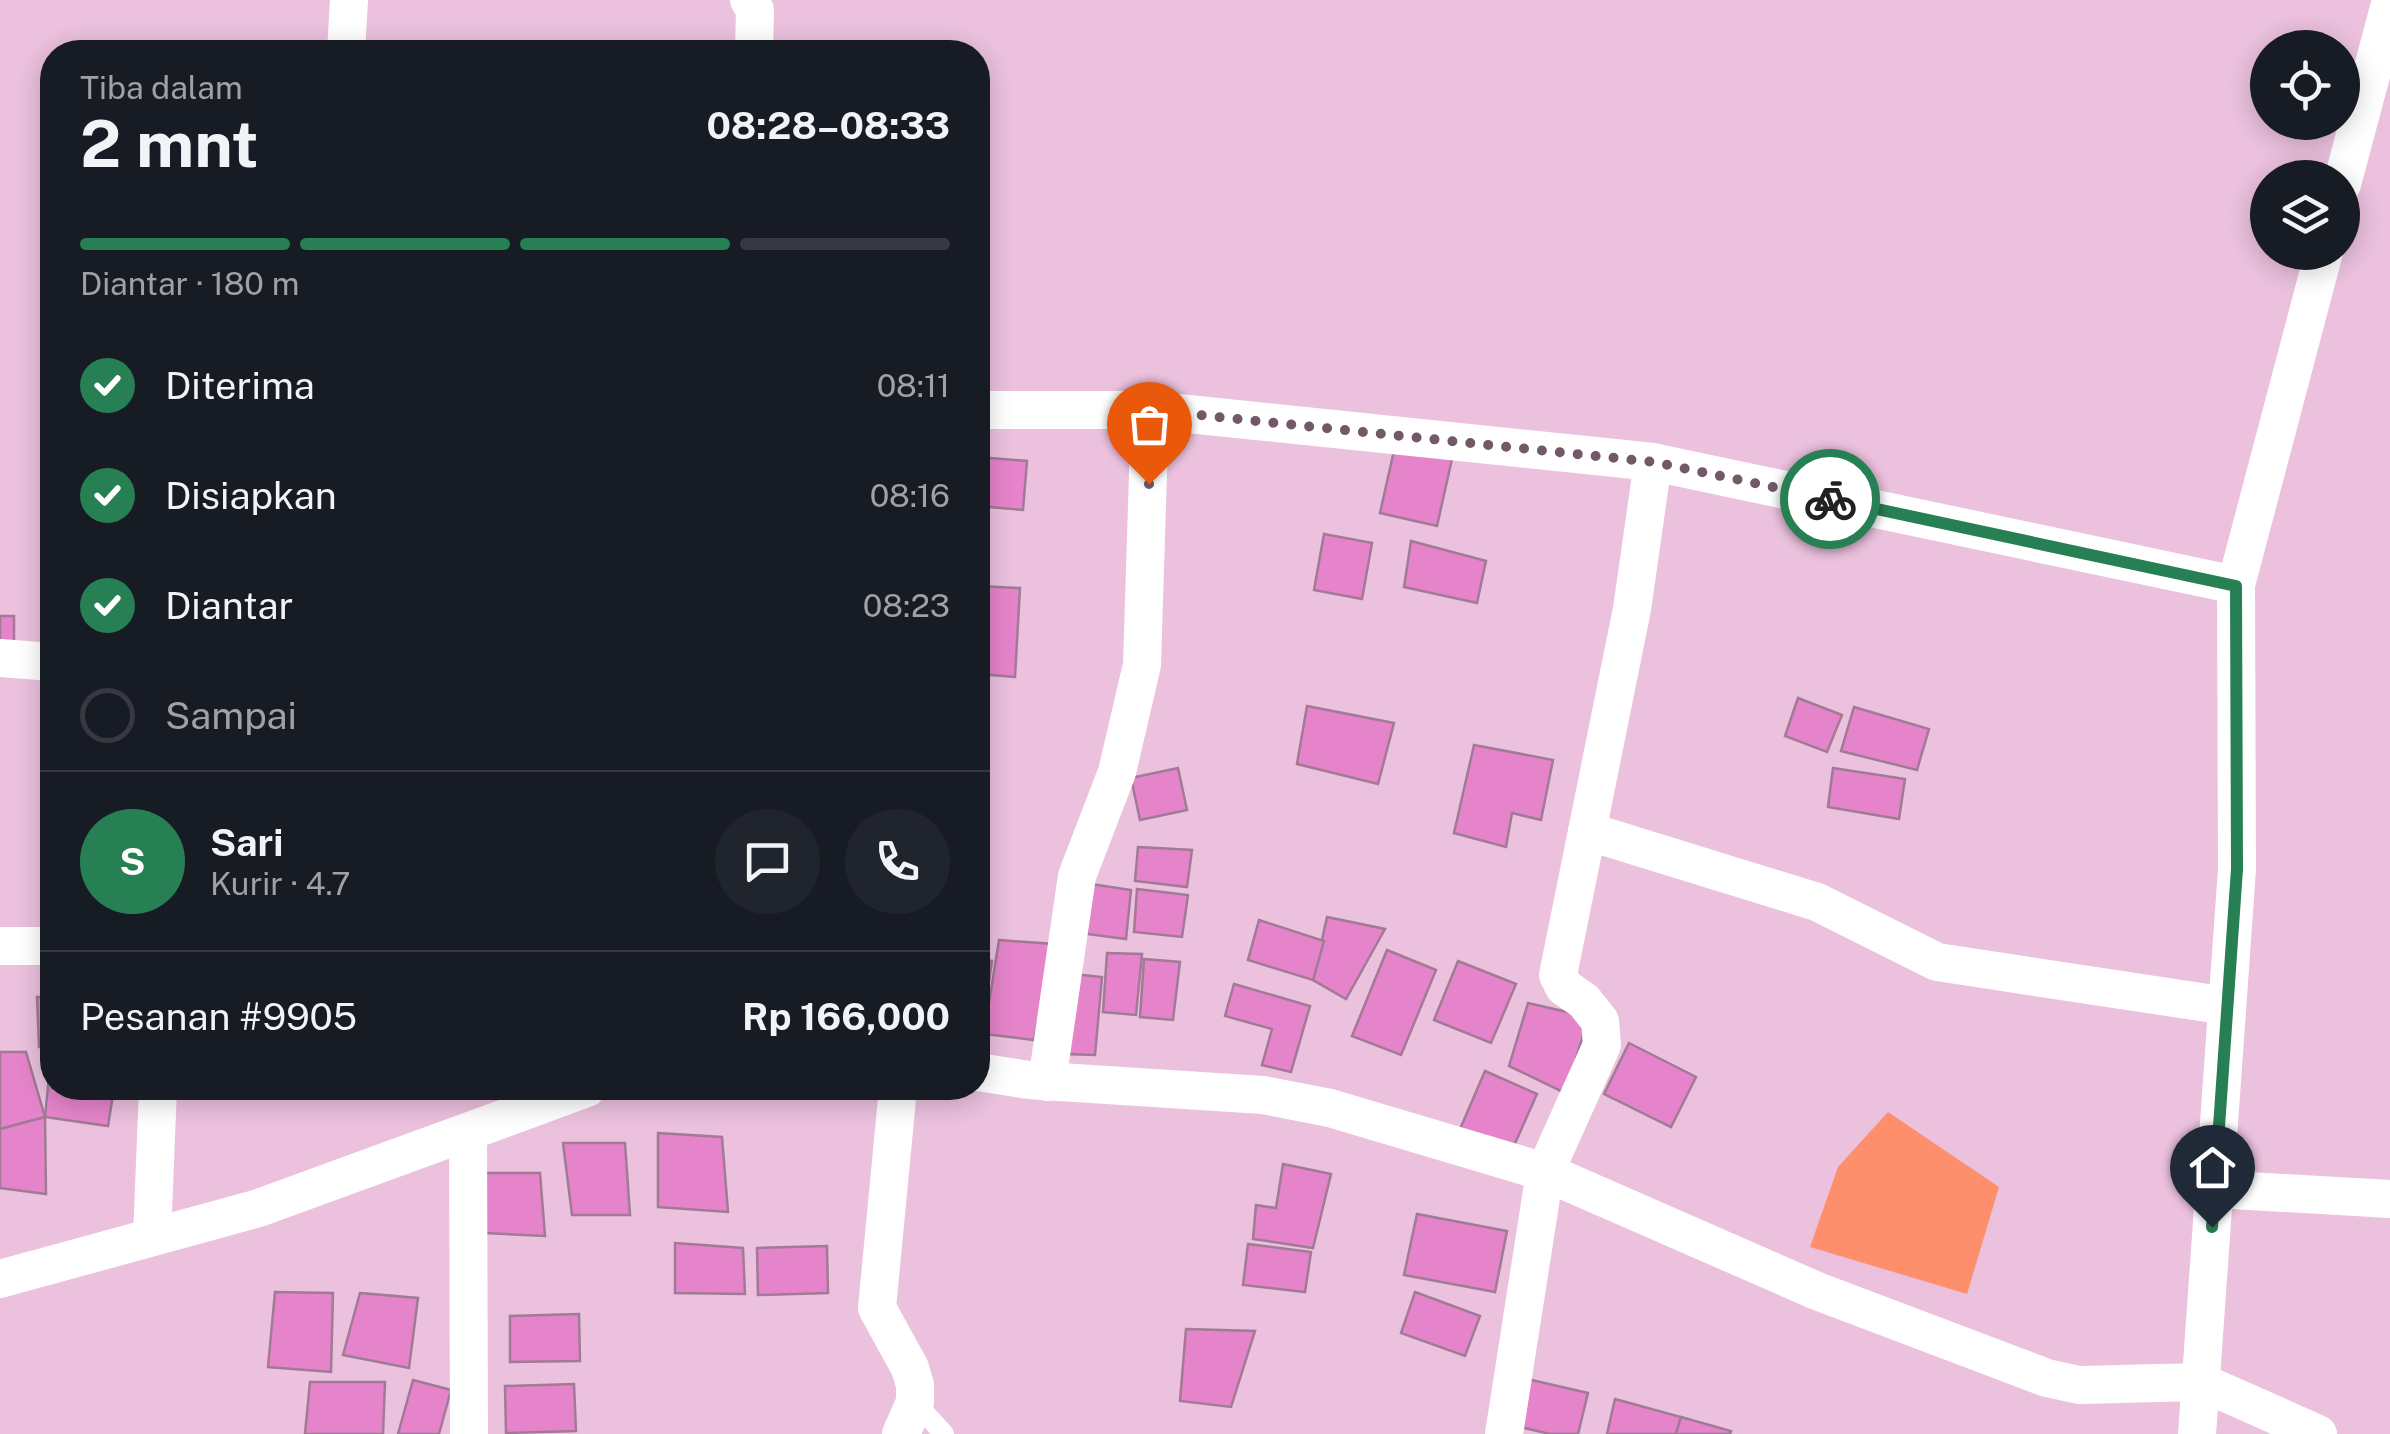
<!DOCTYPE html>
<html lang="id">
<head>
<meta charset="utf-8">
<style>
	:root { --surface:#171b24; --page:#20242c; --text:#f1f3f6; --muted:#9ea1a6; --line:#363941; --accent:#278054 }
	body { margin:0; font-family:"Public Sans",sans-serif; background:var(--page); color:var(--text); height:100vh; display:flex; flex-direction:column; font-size:38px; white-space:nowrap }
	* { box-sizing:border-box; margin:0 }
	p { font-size:32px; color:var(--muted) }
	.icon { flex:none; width:55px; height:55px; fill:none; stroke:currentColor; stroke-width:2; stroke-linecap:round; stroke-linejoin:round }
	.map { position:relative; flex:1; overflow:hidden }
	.details { position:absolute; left:40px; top:40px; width:950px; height:1060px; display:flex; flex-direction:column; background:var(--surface); border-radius:40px; box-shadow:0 5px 25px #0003 }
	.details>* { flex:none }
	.fabs { position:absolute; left:2250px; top:30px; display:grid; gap:20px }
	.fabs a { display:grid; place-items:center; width:110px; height:110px; border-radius:50%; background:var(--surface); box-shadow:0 5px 25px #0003; font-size:50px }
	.pin { position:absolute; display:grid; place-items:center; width:85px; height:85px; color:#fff; margin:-102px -42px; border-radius:50% 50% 50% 0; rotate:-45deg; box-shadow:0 0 10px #0007 }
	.pin .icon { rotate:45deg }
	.courier { position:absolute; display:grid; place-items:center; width:100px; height:100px; margin:-50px; border:8px solid #278054; border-radius:50%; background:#fff; color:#222; box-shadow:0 2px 12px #0007 }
	.headline em { font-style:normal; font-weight:700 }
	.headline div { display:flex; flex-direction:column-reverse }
	.headline { display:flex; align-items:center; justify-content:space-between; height:170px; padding:0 40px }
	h1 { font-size:65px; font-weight:700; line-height:75px }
	.bar { display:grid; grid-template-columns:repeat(4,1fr); gap:15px 10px; align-content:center; height:120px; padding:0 40px }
	.bar i { height:12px; border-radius:8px; background:var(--line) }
	.bar .on { background:var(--accent) }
	.bar p { grid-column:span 4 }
	.line { display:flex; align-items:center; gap:25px; padding:0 40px; border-top:2px solid var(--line) }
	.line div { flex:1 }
	.round { display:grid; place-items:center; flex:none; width:105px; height:105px; border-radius:52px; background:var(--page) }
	ol { padding:0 40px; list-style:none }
	li { display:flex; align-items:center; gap:30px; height:110px }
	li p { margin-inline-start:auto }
	li .icon { padding:10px; border-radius:50%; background:var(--accent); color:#fff; stroke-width:4 }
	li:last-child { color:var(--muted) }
	li i { width:55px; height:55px; border:5px solid var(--line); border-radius:50% }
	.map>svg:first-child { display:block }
</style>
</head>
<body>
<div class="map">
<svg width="2390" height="1434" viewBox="0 0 2390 1434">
	<rect width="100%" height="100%" fill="#ebc1de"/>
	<polygon fill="#fd8f6d" points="1888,1112 1999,1187 1967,1294 1810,1247 1838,1167"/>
	<g fill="#e684cb" stroke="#a17a95" stroke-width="2.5">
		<polygon points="1395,446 1452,459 1437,526 1380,513"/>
		<polygon points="978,457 1027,461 1023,510 978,506"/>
		<polygon points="1324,534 1372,543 1362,599 1314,590"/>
		<polygon points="1411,541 1486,561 1477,603 1404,587"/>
		<polygon points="978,586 1020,588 1015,677 978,674"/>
		<rect x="0" y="616" width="14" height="29"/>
		<polygon points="1798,698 1842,715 1827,752 1785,736"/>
		<polygon points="1307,706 1394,723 1378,784 1297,764"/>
		<polygon points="1854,707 1929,729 1917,770 1841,751"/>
		<polygon points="1474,745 1553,760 1541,820 1512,813 1506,847 1454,833"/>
		<polygon points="1178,768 1187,810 1140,820 1131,778"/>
		<polygon points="1833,768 1905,779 1899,819 1828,807"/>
		<polygon points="1138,847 1192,850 1187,887 1135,881"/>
		<polygon points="1091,884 1131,890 1126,939 1087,934"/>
		<polygon points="1137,889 1188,895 1182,937 1134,932"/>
		<polygon points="1327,917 1385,929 1346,999 1313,980"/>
		<polygon points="1259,920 1324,941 1313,980 1248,960"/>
		<polygon points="999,940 1054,944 1034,1040 984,1034"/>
		<polygon points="1387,950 1436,970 1401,1055 1352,1036"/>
		<polygon points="1107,953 1142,954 1136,1015 1103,1012"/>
		<polygon points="1144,959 1180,962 1173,1020 1140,1017"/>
		<polygon points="978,960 992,961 984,1017 978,1017"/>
		<polygon points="1458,961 1516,984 1491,1043 1434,1020"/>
		<polygon points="1072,974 1102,977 1095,1055 1063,1054"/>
		<polygon points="1234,984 1310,1006 1291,1072 1262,1065 1272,1029 1225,1016"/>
		<polygon points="37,997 52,997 52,1047 39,1047"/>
		<polygon points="1528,1003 1589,1017 1565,1093 1509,1066"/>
		<polygon points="1629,1043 1696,1077 1671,1127 1604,1094"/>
		<polygon points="52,1047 52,1088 114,1088 108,1126 45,1117"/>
		<polygon points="0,1052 26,1052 45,1117 0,1129"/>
		<polygon points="1485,1071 1537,1094 1508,1159 1457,1136"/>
		<polygon points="45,1117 46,1194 0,1188 0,1129"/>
		<polygon points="658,1133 722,1137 728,1212 658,1207"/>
		<polygon points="563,1143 625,1143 630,1215 572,1215"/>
		<polygon points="1283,1164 1331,1174 1313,1248 1253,1239 1256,1205 1276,1208"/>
		<polygon points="482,1173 540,1173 545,1236 485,1233"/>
		<polygon points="1417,1214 1507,1231 1495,1292 1404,1275"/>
		<polygon points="675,1243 743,1248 745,1294 675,1293"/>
		<polygon points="1248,1244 1311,1252 1305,1292 1243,1285"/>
		<polygon points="827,1246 828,1293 758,1295 757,1248"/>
		<polygon points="275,1292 333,1293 331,1372 268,1367"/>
		<polygon points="1415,1292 1480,1316 1465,1356 1401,1333"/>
		<polygon points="360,1293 418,1298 409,1368 343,1355"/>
		<polygon points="579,1314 580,1361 510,1362 510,1316"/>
		<polygon points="1186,1329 1255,1331 1231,1407 1180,1401"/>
		<polygon points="1523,1378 1588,1393 1578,1434 1550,1434 1512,1425"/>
		<polygon points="413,1380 451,1390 439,1434 398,1434"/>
		<polygon points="310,1382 385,1382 383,1434 305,1434"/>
		<polygon points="574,1384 576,1431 506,1433 505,1386"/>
		<polygon points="1615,1399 1681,1417 1676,1434 1607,1434"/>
		<polygon points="1681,1417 1731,1431 1730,1434 1676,1434"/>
	</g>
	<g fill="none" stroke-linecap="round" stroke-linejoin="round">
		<polyline stroke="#fff" stroke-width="20" points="915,1402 944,1434"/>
		<g stroke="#fff" stroke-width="38">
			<polyline points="749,0 755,10 754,52"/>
			<polyline points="346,52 349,0"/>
			<polyline points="2342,184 2390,4"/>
			<polyline points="978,410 1150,410 1653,462 2236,585"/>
			<polyline points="0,658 52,662"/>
			<polyline points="1587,831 1817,902 1937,962 2227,1006"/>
			<polyline points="0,946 52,946"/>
			<polyline points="978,1072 1029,1080 1263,1095 1330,1108 1545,1172 1817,1291 2047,1378 2079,1385 2201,1382 2318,1434"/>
			<polyline points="1047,1082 1077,876 1117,772 1142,665 1150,410"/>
			<polyline points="898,1088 877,1308 910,1368 915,1385 915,1402 901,1434"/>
			<polyline points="468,1134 469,1434"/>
			<polyline points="2214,1189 2390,1199"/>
			<polyline points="152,1237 158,1088"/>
			<polyline points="0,1279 259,1208 587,1088"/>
			<polyline points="1504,1434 1545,1172 1602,1045 1600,1021 1584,1001 1564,987 1558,975 1632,609 1653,462"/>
			<polyline points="2197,1434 2237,869 2236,585 2324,252"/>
		</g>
	</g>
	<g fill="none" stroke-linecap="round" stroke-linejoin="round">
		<polyline stroke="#72596a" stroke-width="10" stroke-dasharray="0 18" points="1149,484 1150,410 1654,462 1830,499"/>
		<polyline stroke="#278054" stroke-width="12" points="1830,499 2236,586 2237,869 2212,1227"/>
	</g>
</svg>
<div class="fabs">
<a><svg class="icon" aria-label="locate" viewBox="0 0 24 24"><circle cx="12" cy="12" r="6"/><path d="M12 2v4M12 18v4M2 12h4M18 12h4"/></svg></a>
<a><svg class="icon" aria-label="layers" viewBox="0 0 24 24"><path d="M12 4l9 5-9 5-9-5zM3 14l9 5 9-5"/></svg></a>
</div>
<div class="pin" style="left:1149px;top:484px;background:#ea580c"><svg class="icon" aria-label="bag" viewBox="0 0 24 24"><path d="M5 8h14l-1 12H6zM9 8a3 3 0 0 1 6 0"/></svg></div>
<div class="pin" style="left:2212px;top:1227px;background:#1f2937"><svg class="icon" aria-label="home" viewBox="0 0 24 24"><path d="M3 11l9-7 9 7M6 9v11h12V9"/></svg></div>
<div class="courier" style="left:1830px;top:499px"><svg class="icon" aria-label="bike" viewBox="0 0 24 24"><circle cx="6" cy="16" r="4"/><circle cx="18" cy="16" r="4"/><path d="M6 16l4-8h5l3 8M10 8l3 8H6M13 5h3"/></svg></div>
<section class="details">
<div class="headline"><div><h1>2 mnt</h1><p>Tiba dalam</p></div><em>08:28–08:33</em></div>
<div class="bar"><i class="on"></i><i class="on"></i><i class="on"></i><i></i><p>Diantar · 180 m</p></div>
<ol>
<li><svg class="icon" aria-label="check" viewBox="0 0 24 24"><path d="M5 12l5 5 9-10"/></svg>Diterima<p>08:11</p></li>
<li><svg class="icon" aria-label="check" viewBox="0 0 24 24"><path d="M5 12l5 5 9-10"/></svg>Disiapkan<p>08:16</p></li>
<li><svg class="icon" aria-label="check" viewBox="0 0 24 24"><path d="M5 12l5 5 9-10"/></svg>Diantar<p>08:23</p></li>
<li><i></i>Sampai</li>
</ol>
<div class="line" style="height:180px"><b class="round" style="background:var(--accent);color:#fff">S</b><div><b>Sari</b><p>Kurir · 4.7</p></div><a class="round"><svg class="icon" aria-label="chat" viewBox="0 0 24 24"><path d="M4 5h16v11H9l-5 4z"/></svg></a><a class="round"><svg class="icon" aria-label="phone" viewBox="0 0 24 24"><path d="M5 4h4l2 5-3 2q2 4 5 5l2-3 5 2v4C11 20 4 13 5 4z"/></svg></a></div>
<div class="line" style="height:130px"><div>Pesanan #9905</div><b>Rp 166,000</b></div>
</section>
</div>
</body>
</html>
